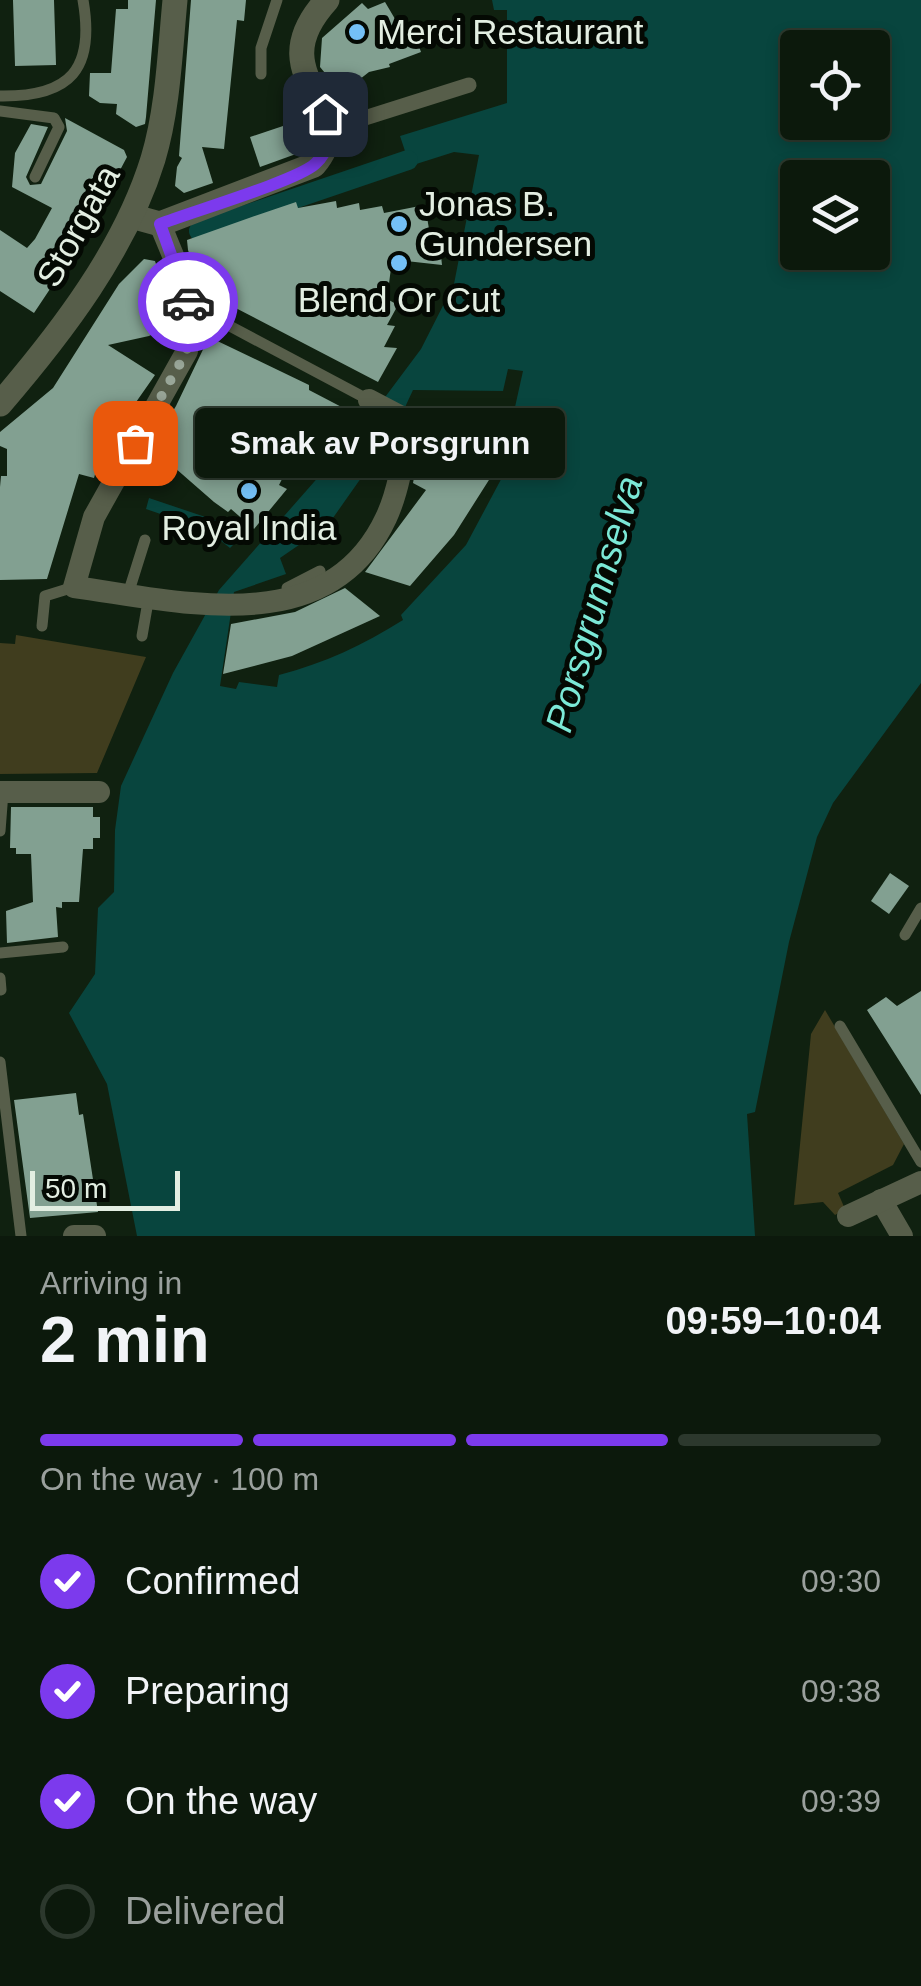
<!DOCTYPE html>
<html lang="en">
<head>
<meta charset="utf-8">
<style>
	:root { --surface:#0c190c; --page:#1a261a; --text:#f1f3f6; --muted:#9aa09d; --line:#2c382d; --accent:#7c3aed }
	body { margin:0; font-family:Helvetica,sans-serif; background:var(--page); color:var(--text); height:100vh; display:flex; flex-direction:column; font-size:38px; white-space:nowrap }
	* { box-sizing:border-box; margin:0 }
	p { font-size:32px; color:var(--muted) }
	.icon { flex:none; width:55px; height:55px; fill:none; stroke:currentColor; stroke-width:2; stroke-linecap:round; stroke-linejoin:round }
	.map { position:relative; height:1236px; overflow:hidden }
	.details { display:flex; flex-direction:column; background:var(--surface); flex:1 }
	.details>* { flex:none }
	.controls { position:absolute; left:780px; top:30px; display:grid; gap:20px }
	.controls a { display:grid; place-items:center; width:110px; height:110px; border-radius:10px; background:var(--surface); box-shadow:0 5px 15px #0003,0 0 0 2px var(--line); font-size:50px }
	.scale { position:absolute; left:30px; bottom:25px; width:150px; box-sizing:border-box; padding-left:10px; border:5px solid #e3eee2; border-top:0; font-size:28px; line-height:35px; white-space:nowrap; color:#e3eee2; -webkit-text-stroke:8px #040903; paint-order:stroke }
	.pin { position:absolute; display:grid; place-items:center; width:85px; height:85px; color:#fff; margin:-42px; border-radius:20px; box-shadow:0 5px 15px #0006 }
	.courier { position:absolute; display:grid; place-items:center; width:100px; height:100px; margin:-50px; border:8px solid #7c3aed; border-radius:50%; background:#fff; color:#222; box-shadow:0 2px 12px #0007 }
	.bubble { position:absolute; height:70px; border-radius:10px; background:var(--surface); box-shadow:0 5px 15px #0003,0 0 0 2px var(--line); font-size:32px; font-weight:700; line-height:70px; text-align:center }
	.overview em { font-style:normal; font-weight:700 }
	.overview div { display:flex; flex-direction:column-reverse }
	.overview { display:flex; align-items:center; justify-content:space-between; height:170px; padding:0 40px }
	h1 { font-size:65px; font-weight:700; line-height:75px }
	.bar { display:grid; grid-template-columns:repeat(4,1fr); gap:15px 10px; align-content:center; height:120px; padding:0 40px }
	.bar i { height:12px; border-radius:8px; background:var(--line) }
	.bar .on { background:var(--accent) }
	.bar p { grid-column:span 4 }
	ol { padding:0 40px; list-style:none }
	li { display:flex; align-items:center; gap:30px; height:110px }
	li p { margin-inline-start:auto }
	li .icon { padding:10px; border-radius:50%; background:var(--accent); color:#fff; stroke-width:4 }
	li:last-child { color:var(--muted) }
	li i { width:55px; height:55px; border:5px solid var(--line); border-radius:50% }
	.map>svg:first-child { display:block }
</style>
</head>
<body>
<div class="map">
<svg width="921" height="1236" viewBox="0 0 921 1236">
	<rect width="100%" height="100%" fill="#102110"/>
	<g fill="#403d1e">
		<polygon points="16,635 146,657 97,773 0,774 0,643 15,644"/>
		<polygon points="825,1010 904,1144 893,1165 838,1193 845,1209 835,1215 823,1202 794,1205 811,1034"/>
	</g>
	<g fill="#08453e" fill-rule="evenodd">
		<path d="M492,0H921V683L833,803L817,837L789,942L755,1112L747,1114L755,1236H137L107,1084L69,1013L95,974L98,908L114,892L115,830L121,786L173,673L219,590L365,424L421,349L454,284L479,155L454,152L410,166L400,136L507,103V10H494ZM798,48H872V122H798ZM798,178H872V252H798ZM508,369L523,371L505,452L514,455L466,545L401,615L403,620C363,645 325,663 279,675L277,687L239,682L236,689L220,686L234,592L286,574L280,558L328,525L366,471L374,474L413,390L503,391Z"/>
		<polygon points="149,498 247,531 230,548 207,530 146,509"/>
	</g>
	<g fill="none" stroke-linecap="round" stroke-linejoin="round">
		<polyline stroke="#08453e" stroke-width="20" points="199,231 408,160"/>
	</g>
	<g fill="#82a091">
		<polygon points="13,0 54,0 56,65 15,66"/>
		<polygon points="128,0 156,0 146,117 145,124 136,127 116,114 117,104 100,103 89,96 90,73 111,73 116,9 128,9"/>
		<polygon points="191,0 246,0 244,21 237,20 224,149 202,147 213,183 184,193 175,186 177,167 182,158 179,156"/>
		<polygon points="385,2 398,24 403,22 407,34 414,32 421,52 389,64 390,67 369,72 350,87 347,84 340,91 320,67 322,38 362,3 368,9"/>
		<polygon points="65,118 124,150 127,157 84,238 34,313 0,291 0,230 27,248 35,239 52,208 12,187 15,153 31,124 48,127 26,177 30,185 41,184 67,131"/>
		<polygon points="286,125 296,154 260,167 250,137"/>
		<polygon points="336,201 337,208 359,203 360,210 382,206 384,213 425,205 429,229 438,228 442,265 406,261 405,270 391,268 387,299 398,305 387,325 395,326 384,347 397,348 378,382 226,303 233,290 216,280 204,299 188,250 187,240 249,218 296,202 298,208"/>
		<polygon points="144,259 155,261 169,302 172,324 158,326 159,331 149,336 108,345 155,375 120,425 111,419 94,478 79,474 47,579 0,580 0,487 1,476 7,476 7,449 0,446 0,432 53,388 119,284"/>
		<polygon points="209,337 309,385 309,390 353,413 324,446 304,436 279,485 287,489 254,529 231,509 228,512 214,502 151,447 176,406"/>
		<polygon points="442,423 486,433 478,447 489,450 485,457 501,461 454,535 410,586 365,572 426,490 413,483 423,429 440,433"/>
		<polygon points="345,588 380,616 292,656 223,674 231,624 295,612"/>
		<polygon points="11,807 93,807 93,817 100,817 100,838 93,838 93,849 83,849 79,902 62,902 62,908 56,907 58,937 7,943 6,911 33,902 31,854 16,854 16,848 10,848"/>
		<polygon points="890,873 909,886 889,914 871,901"/>
		<polygon points="921,991 921,1095 867,1010 886,997 897,1006"/>
		<polygon points="76,1093 79,1115 83,1114 98,1212 30,1218 14,1100"/>
	</g>
	<g fill="none" stroke-linecap="round" stroke-linejoin="round">
		<g stroke="#575e4a" stroke-width="11">
			<polyline points="261,74 261,48 277,0"/>
			<path d="M0,96C71,97 95,69 83,0"/>
			<polyline points="0,111 54,118 59,127 35,177"/>
			<polyline points="191,315 226,324 369,400"/>
			<polyline points="287,588 320,571"/>
			<polyline points="128,594 145,540"/>
			<polyline points="42,626 45,596 74,587"/>
			<polyline points="142,636 149,596"/>
			<polyline points="0,831 3,792"/>
			<polyline points="905,935 921,908"/>
			<polyline points="0,953 63,947"/>
			<polyline points="0,978 1,990"/>
			<polyline points="840,1026 921,1162"/>
			<polyline points="0,1062 21,1236"/>
		</g>
		<polyline stroke="#575e4a" stroke-width="15" points="330,129 469,85"/>
		<g stroke="#575e4a" stroke-width="22">
			<path d="M160,224L186,287L191,315L187,351L94,517L74,587C180,601 328,642 386,518C400,488 404,452 409,421L369,400"/>
			<polyline points="0,792 99,792"/>
			<polyline points="881,1200 902,1236"/>
			<polyline points="848,1216 921,1182"/>
			<polyline points="74,1236 95,1236"/>
		</g>
		<g stroke="#575e4a" stroke-width="25">
			<path d="M131,216L160,224L314,165C365,105 255,79 327,0"/>
			<path d="M0,404C61,333 125,250 153,159C168,109 170,52 175,0"/>
		</g>
	</g>
	<g fill="none" stroke-linecap="round" stroke-linejoin="round">
		<polyline stroke="#99a698" stroke-width="10" stroke-dasharray="0 18" points="135,443 187,351 188,302"/>
		<path stroke="#7c3aed" stroke-width="12" d="M188,302L160,224C191,212 296,181 315,164C331,150 331,133 325,114"/>
	</g>
	<g fill="#74c0f6" stroke="#040903" stroke-width="4">
		<circle cx="357" cy="32" r="10"/>
		<circle cx="399" cy="224" r="10"/>
		<circle cx="399" cy="263" r="10"/>
		<circle cx="249" cy="491" r="10"/>
	</g>
	<g text-anchor="middle" stroke-width="10" stroke-linejoin="round" paint-order="stroke">
		<g font-size="35" fill="#e3eee2" stroke="#040903" text-anchor="start">
			<text x="377" y="44">Merci Restaurant</text>
			<text x="419" y="216">Jonas B.<tspan x="419" dy="40">Gundersen</tspan></text>
			<text x="399" y="312" text-anchor="middle">Blend Or Cut</text>
			<text x="249" y="540" text-anchor="middle">Royal India</text>
		</g>
		<g font-size="35" fill="#e3eee2" stroke="#040903">
			<text transform="translate(78 226) rotate(-61)" y="12">Storgata</text>
		</g>
		<g font-size="38" font-style="italic" fill="#7be8d6" stroke="#040903">
			<text transform="translate(594 604) rotate(-74)" y="13">Porsgrunnselva</text>
		</g>
	</g>
</svg>
<div class="controls">
<a><svg class="icon" aria-label="locate" viewBox="0 0 24 24"><circle cx="12" cy="12" r="6"/><path d="M12 2v4M12 18v4M2 12h4M18 12h4"/></svg></a>
<a><svg class="icon" aria-label="layers" viewBox="0 0 24 24"><path d="M12 4l9 5-9 5-9-5zM3 14l9 5 9-5"/></svg></a>
</div>
<div class="scale">50 m</div>
<div class="pin" style="left:135px;top:443px;background:#ea580c"><svg class="icon" aria-label="bag" viewBox="0 0 24 24"><path d="M5 8h14l-1 12H6zM9 8a3 3 0 0 1 6 0"/></svg></div>
<div class="pin" style="left:325px;top:114px;background:#1f2937"><svg class="icon" aria-label="home" viewBox="0 0 24 24"><path d="M3 11l9-7 9 7M6 9v11h12V9"/></svg></div>
<div class="courier" style="left:188px;top:302px"><svg class="icon" aria-label="car" viewBox="0 0 24 24"><path d="M5 17H2v-5l4-1 3-4h7l3 4 3 1v5h-3M9 17h6M6 11h13"/><circle cx="7" cy="17" r="2"/><circle cx="17" cy="17" r="2"/></svg></div>
<div class="bubble" style="left:195px;top:408px;width:370px">Smak av Porsgrunn</div>
</div>
<section class="details">
<div class="overview"><div><h1>2 min</h1><p>Arriving in</p></div><em>09:59–10:04</em></div>
<div class="bar"><i class="on"></i><i class="on"></i><i class="on"></i><i></i><p>On the way · 100 m</p></div>
<ol>
<li><svg class="icon" aria-label="check" viewBox="0 0 24 24"><path d="M5 12l5 5 9-10"/></svg>Confirmed<p>09:30</p></li>
<li><svg class="icon" aria-label="check" viewBox="0 0 24 24"><path d="M5 12l5 5 9-10"/></svg>Preparing<p>09:38</p></li>
<li><svg class="icon" aria-label="check" viewBox="0 0 24 24"><path d="M5 12l5 5 9-10"/></svg>On the way<p>09:39</p></li>
<li><i></i>Delivered</li>
</ol>
</section>
</body>
</html>
